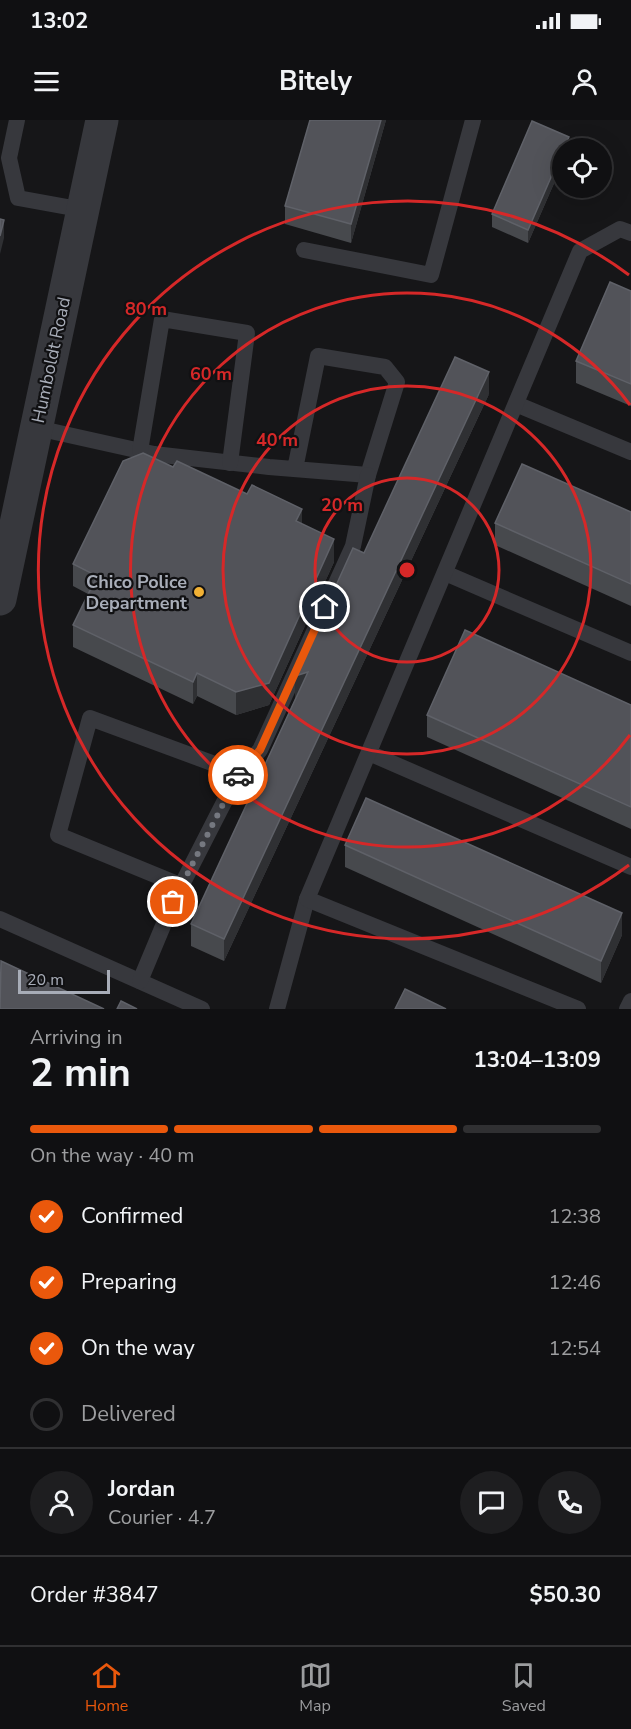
<!DOCTYPE html>
<html lang="en">
<head>
<meta charset="utf-8">
<style>
	:root { --surface:#101012; --page:#1e1e20; --text:#f1f3f6; --muted:#9c9d9f; --line:#303032; --accent:#ea580c }
	body { margin:0; font-family:"Nunito Sans",sans-serif; background:var(--page); color:var(--text); height:100vh; display:flex; flex-direction:column; font-size:22px; white-space:nowrap }
	* { box-sizing:border-box; margin:0 }
	p { font-size:20px; color:var(--muted) }
	.icon { flex:none; width:33px; height:33px; fill:none; stroke:currentColor; stroke-width:2; stroke-linecap:round; stroke-linejoin:round }
	.map { position:relative; height:889px; overflow:hidden }
	.sheet { display:flex; flex-direction:column; background:var(--surface); flex:1 }
	.sheet>* { flex:none }
	.buttons { position:absolute; left:552px; top:18px; display:grid; gap:12px }
	.buttons a { display:grid; place-items:center; width:60px; height:60px; border-radius:50%; background:var(--surface); box-shadow:0 6px 24px #0002,0 0 0 2px var(--line); font-size:30px }
	.scale { position:absolute; left:18px; bottom:15px; width:92px; box-sizing:border-box; padding-left:6px; border:3px solid #a8adb8; border-top:0; font-size:16px; line-height:21px; white-space:nowrap; color:#a8adb8; -webkit-text-stroke:4px #111113; paint-order:stroke }
	.pin { position:absolute; display:grid; place-items:center; width:51px; height:51px; color:#fff; margin:-26px; border:3px solid #fff; border-radius:50%; box-shadow:0 2px 6px #0007 }
	.courier { position:absolute; display:grid; place-items:center; width:60px; height:60px; margin:-30px; border:4px solid #ea580c; border-radius:50%; background:#fff; color:#222; box-shadow:0 2px 8px #0007 }
	.summary em { font-style:normal; font-weight:700 }
	.summary div { display:flex; flex-direction:column-reverse }
	.summary { display:flex; align-items:center; justify-content:space-between; height:102px; padding:0 30px }
	h1 { font-size:39px; font-weight:700; line-height:45px }
	.bar { display:grid; grid-template-columns:repeat(4,1fr); gap:9px 6px; align-content:center; height:72px; padding:0 30px }
	.bar i { height:8px; border-radius:4px; background:var(--line) }
	.bar .active { background:var(--accent) }
	.bar p { grid-column:span 4 }
	.line { display:flex; align-items:center; gap:15px; padding:0 30px; border-top:2px solid var(--line) }
	.line div { flex:1 }
	.round { display:grid; place-items:center; flex:none; width:63px; height:63px; border-radius:32px; background:var(--page) }
	ol { padding:0 30px; list-style:none }
	li { display:flex; align-items:center; gap:18px; height:66px }
	li p { margin-inline-start:auto }
	li .icon { padding:6px; border-radius:50%; background:var(--accent); color:#fff; stroke-width:4 }
	li:last-child { color:var(--muted) }
	li i { width:33px; height:33px; border:3px solid var(--line); border-radius:50% }
	.status { display:flex; justify-content:space-between; align-items:center; height:42px; padding:0 30px; background:var(--surface); direction:ltr }
	.status svg { height:16px; fill:currentColor }
	header { display:flex; justify-content:space-between; align-items:center; height:78px; padding:0 30px; background:var(--surface); font-size:27px; font-weight:700 }
	.dock { display:flex; justify-content:space-around; align-items:center; height:84px; border-top:2px solid var(--line); background:var(--surface); font-size:16px; color:var(--muted) }
	.dock a { display:grid; justify-items:center; gap:3px }
	.dock .active { color:var(--accent) }
	.map>svg:first-child { display:block }
</style>
</head>
<body>
<div class="status"><b>13:02</b><svg viewBox="0 0 49 12"><path d="M0 12V9h3v3zM5 12V6h3v6zM10 12V3h3v9zM15 12V0h3v12zM26 1h20v11H26zM47 4h2v5h-2z"/></svg></div>
<header><svg class="icon" aria-label="menu" viewBox="0 0 24 24"><path d="M4 6h16M4 12h16M4 18h16"/></svg>Bitely<svg class="icon" aria-label="person" viewBox="0 0 24 24"><circle cx="12" cy="8" r="4"/><path d="M4 21q1-7 8-7t8 7"/></svg></header>
<div class="map">
<svg width="631" height="889" viewBox="0 0 631 889">
	<rect width="100%" height="100%" fill="#161618"/>
	<g fill="none" stroke-linecap="round" stroke-linejoin="round">
		<g stroke="#37383d" stroke-width="16">
			<polyline points="17,0 9,38 18,78 84,90"/>
			<polyline points="304,130 431,155 473,0"/>
			<polyline points="516,284 631,332"/>
			<polyline points="37,308 154,334 269,347 368,355 397,262 385,247 318,236 295,349"/>
			<polyline points="140,331 162,199 247,213 230,343"/>
			<polyline points="445,453 631,533"/>
			<polyline points="369,633 631,747"/>
			<polyline points="182,766 58,715 90,598 239,653 260,630 353,426 368,355"/>
			<polyline points="0,799 202,889"/>
			<polyline points="140,861 173,782 239,653"/>
			<polyline points="277,889 307,779"/>
			<polyline points="578,889 307,779 580,131 620,109 631,113"/>
			<polyline points="627,889 631,881"/>
		</g>
		<polyline stroke="#37383d" stroke-width="33" points="0,479 102,0"/>
	</g>
	<g fill="#47494d">
		<polygon points="310,0 386,0 351,123 285,104 285,86"/>
		<polygon points="532,1 569,17 569,28 562,28 562,45 528,123 492,107 492,94"/>
		<polygon points="631,171 631,286 576,263 576,241"/>
		<polygon points="489,274 224,841 191,826 191,804 296,577 295,578 364,433"/>
		<polygon points="173,347 302,404 334,442 269,585 236,595 197,576 193,584 73,527 73,505 88,474 73,466 73,444"/>
		<polygon points="631,392 631,486 495,425 495,403"/>
		<polygon points="631,585 631,709 427,617 427,595"/>
		<polygon points="345,725 622,815 601,863 345,747"/>
	</g>
	<g fill="#2f3033">
		<polygon points="381,0 386,0 351,123 351,104"/>
		<polygon points="569,17 569,28 564,28"/>
		<polygon points="562,32 562,45 528,123 528,110"/>
		<polygon points="4,100 4,118 0,134 0,116"/>
		<polygon points="489,252 489,274 224,841 224,819"/>
		<polygon points="302,389 302,411 296,401"/>
		<polygon points="334,419 334,442 269,585 236,595 236,572"/>
		<polygon points="308,552 308,574 295,578 295,556"/>
		<polygon points="197,553 197,576 193,584 193,562"/>
		<polygon points="622,793 622,815 601,863 601,841"/>
	</g>
	<g fill="#525359" stroke="#5f6168" stroke-width="1.5">
		<polygon points="310,0 381,0 351,104 285,86"/>
		<polygon points="532,1 569,17 564,28 562,28 562,32 528,110 492,94"/>
		<polygon points="0,99 4,100 0,116"/>
		<polygon points="610,162 631,171 631,264 576,241"/>
		<polygon points="455,237 489,252 224,819 191,804 308,552 295,556 353,428 364,433"/>
		<polygon points="143,333 173,347 177,341 247,374 252,365 302,389 296,401 334,419 269,563 236,572 197,553 193,562 73,505 97,456 73,444 123,341"/>
		<polygon points="522,344 631,392 631,464 495,403"/>
		<polygon points="465,510 631,585 631,687 427,595"/>
		<polygon points="366,678 622,793 601,841 345,725"/>
		<polygon points="1,841 104,889 0,889"/>
		<polygon points="405,869 446,889 395,889"/>
		<polygon points="121,881 137,889 117,889"/>
	</g>
	<g fill="none" stroke-linecap="round" stroke-linejoin="round">
		<polyline stroke="#757880" stroke-width="6" stroke-dasharray="0 10.8" points="173,782 238,655"/>
		<polyline stroke="#ea580c" stroke-width="8" points="238,655 260,630 325,487"/>
	</g>
	<g fill="none" stroke="#d62828" stroke-width="3">
		<circle cx="407" cy="450" r="92"/>
		<circle cx="407" cy="450" r="184"/>
		<path d="M630 615A277 277 0 1 1 630 285"/>
		<path d="M629 745A369 369 0 1 1 629 155"/>
	</g>
	<circle fill="#f2b134" stroke="#111113" stroke-width="2" cx="199" cy="472" r="6"/>
	<g text-anchor="middle" stroke-width="4.5" stroke-linejoin="round" paint-order="stroke">
		<g font-size="18" fill="#a8adb8" stroke="#111113">
			<text transform="translate(51 240) rotate(-78)" y="6">Humboldt Road</text>
		</g>
		<g font-size="18" font-weight="bold" fill="#a8adb8" stroke="#111113" text-anchor="end">
			<text x="187" y="468">Chico Police<tspan x="187" dy="21">Department</tspan></text>
		</g>
	</g>
	<circle cx="407" cy="450" r="9" fill="#d62828" stroke="#111113" stroke-width="3"/>
	<g font-size="18" text-anchor="middle" font-weight="bold" fill="#d62828" stroke="#111113" stroke-width="4.5" stroke-linejoin="round" paint-order="stroke">
		<text x="146" y="195">80 m</text>
		<text x="211" y="260">60 m</text>
		<text x="277" y="326">40 m</text>
		<text x="342" y="391">20 m</text>
	</g>
</svg>
<div class="buttons">
<a><svg class="icon" aria-label="locate" viewBox="0 0 24 24"><circle cx="12" cy="12" r="6"/><path d="M12 2v4M12 18v4M2 12h4M18 12h4"/></svg></a>
</div>
<div class="scale">20 m</div>
<div class="pin" style="left:173px;top:782px;background:#ea580c"><svg class="icon" aria-label="bag" viewBox="0 0 24 24"><path d="M5 8h14l-1 12H6zM9 8a3 3 0 0 1 6 0"/></svg></div>
<div class="pin" style="left:325px;top:487px;background:#1f2937"><svg class="icon" aria-label="home" viewBox="0 0 24 24"><path d="M3 11l9-7 9 7M6 9v11h12V9"/></svg></div>
<div class="courier" style="left:238px;top:655px"><svg class="icon" aria-label="car" viewBox="0 0 24 24"><path d="M5 17H2v-5l4-1 3-4h7l3 4 3 1v5h-3M9 17h6M6 11h13"/><circle cx="7" cy="17" r="2"/><circle cx="17" cy="17" r="2"/></svg></div>
</div>
<section class="sheet">
<div class="summary"><div><h1>2 min</h1><p>Arriving in</p></div><em>13:04–13:09</em></div>
<div class="bar"><i class="active"></i><i class="active"></i><i class="active"></i><i></i><p>On the way · 40 m</p></div>
<ol>
<li><svg class="icon" aria-label="check" viewBox="0 0 24 24"><path d="M5 12l5 5 9-10"/></svg>Confirmed<p>12:38</p></li>
<li><svg class="icon" aria-label="check" viewBox="0 0 24 24"><path d="M5 12l5 5 9-10"/></svg>Preparing<p>12:46</p></li>
<li><svg class="icon" aria-label="check" viewBox="0 0 24 24"><path d="M5 12l5 5 9-10"/></svg>On the way<p>12:54</p></li>
<li><i></i>Delivered</li>
</ol>
<div class="line" style="height:108px"><a class="round"><svg class="icon" aria-label="person" viewBox="0 0 24 24"><circle cx="12" cy="8" r="4"/><path d="M4 21q1-7 8-7t8 7"/></svg></a><div><b>Jordan</b><p>Courier · 4.7</p></div><a class="round"><svg class="icon" aria-label="chat" viewBox="0 0 24 24"><path d="M4 5h16v11H9l-5 4z"/></svg></a><a class="round"><svg class="icon" aria-label="phone" viewBox="0 0 24 24"><path d="M5 4h4l2 5-3 2q2 4 5 5l2-3 5 2v4C11 20 4 13 5 4z"/></svg></a></div>
<div class="line" style="height:78px"><div>Order #3847</div><b>$50.30</b></div>
</section>
<nav class="dock">
<a class="active"><svg class="icon" aria-label="home" viewBox="0 0 24 24"><path d="M3 11l9-7 9 7M6 9v11h12V9"/></svg>Home</a>
<a><svg class="icon" aria-label="map" viewBox="0 0 24 24"><path d="M3 6l6-2 6 2 6-2v14l-6 2-6-2-6 2zM9 4v14M15 6v14"/></svg>Map</a>
<a><svg class="icon" aria-label="saved" viewBox="0 0 24 24"><path d="M7 4h10v16l-5-4-5 4z"/></svg>Saved</a>
</nav>
</body>
</html>
